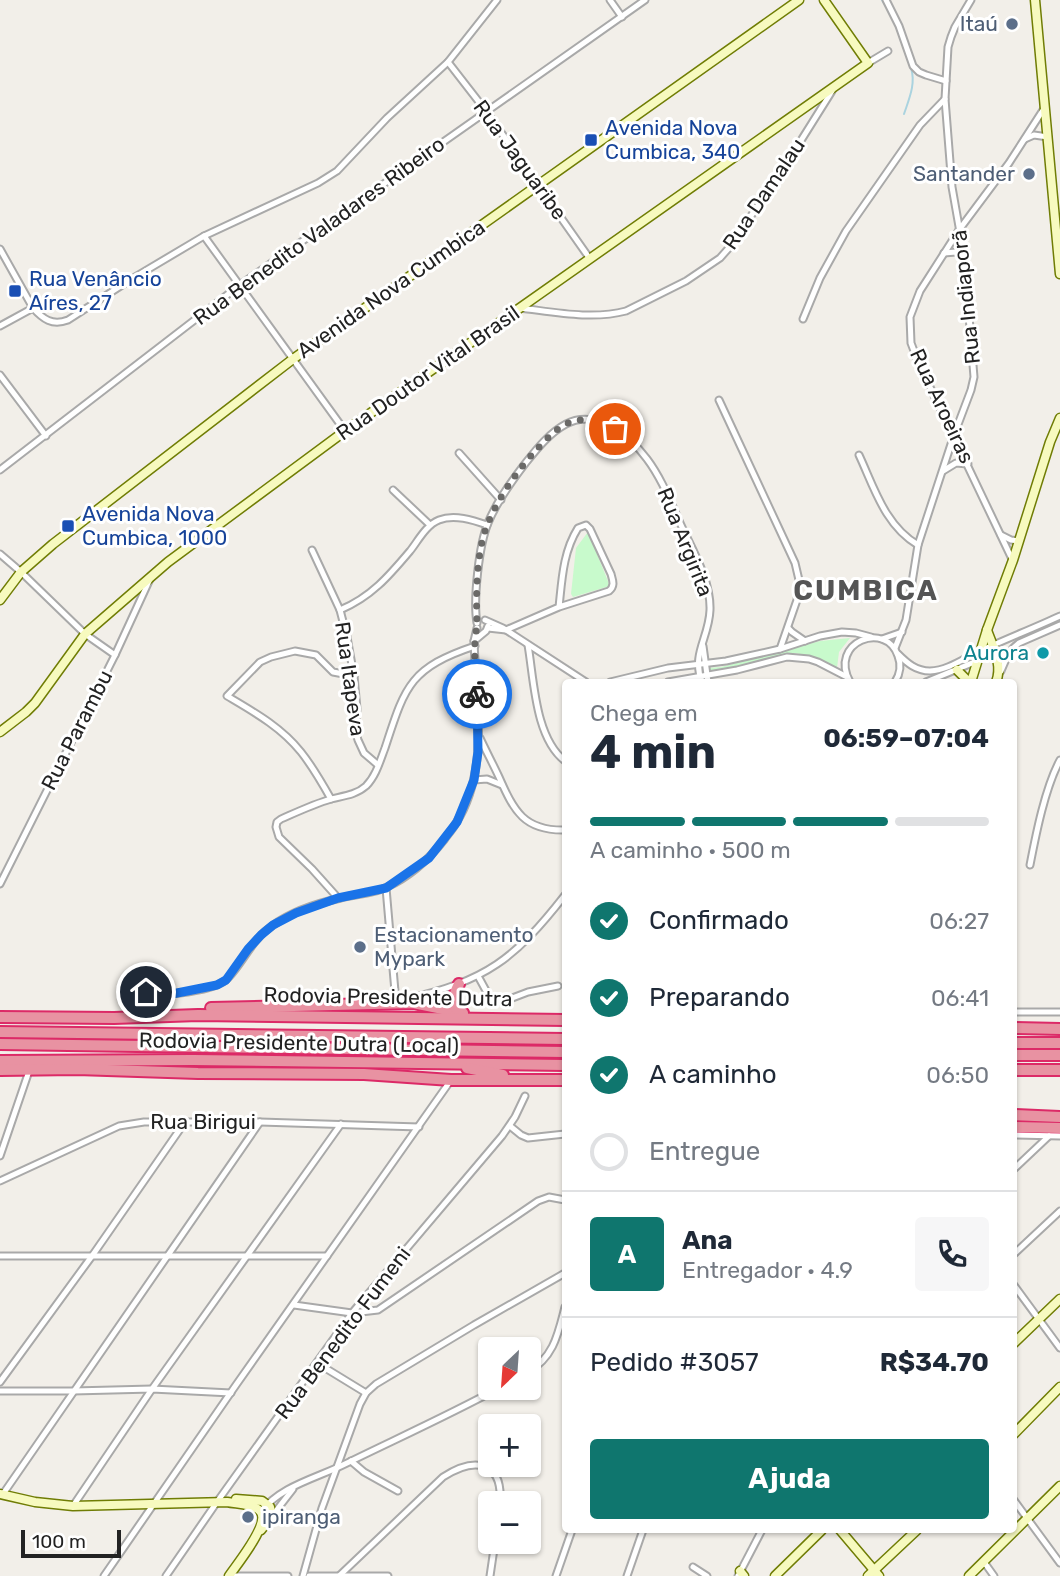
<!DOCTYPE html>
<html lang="pt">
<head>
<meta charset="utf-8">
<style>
	:root { --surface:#fff; --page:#f6f6f7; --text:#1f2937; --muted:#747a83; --line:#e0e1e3; --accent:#0f766e }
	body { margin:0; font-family:Rubik,sans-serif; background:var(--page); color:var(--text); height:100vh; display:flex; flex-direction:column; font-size:26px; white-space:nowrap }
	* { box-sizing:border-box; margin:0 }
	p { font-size:23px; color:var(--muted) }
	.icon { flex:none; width:38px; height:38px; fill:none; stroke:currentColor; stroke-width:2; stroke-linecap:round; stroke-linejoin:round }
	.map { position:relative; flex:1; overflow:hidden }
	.panel { position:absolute; left:562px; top:679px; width:455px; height:854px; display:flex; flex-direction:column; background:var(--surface); border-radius:7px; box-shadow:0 2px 5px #0004 }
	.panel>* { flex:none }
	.needle { width:46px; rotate:205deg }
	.fabs { position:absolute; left:478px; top:1337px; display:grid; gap:14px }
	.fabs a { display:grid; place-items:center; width:63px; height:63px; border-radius:7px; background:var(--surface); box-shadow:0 2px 5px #0004; font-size:35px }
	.scale { position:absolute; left:21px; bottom:18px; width:100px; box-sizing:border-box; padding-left:7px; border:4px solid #222; border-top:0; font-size:19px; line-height:24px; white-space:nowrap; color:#222; -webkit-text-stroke:5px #fff; paint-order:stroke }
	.pin { position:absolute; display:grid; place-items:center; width:60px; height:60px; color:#fff; margin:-30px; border:4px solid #fff; border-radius:50%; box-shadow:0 2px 7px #0007 }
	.courier { position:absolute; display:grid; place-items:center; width:70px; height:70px; margin:-35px; border:5px solid #1a73e8; border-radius:50%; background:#fff; color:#222; box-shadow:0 2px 9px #0007 }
	.summary em { font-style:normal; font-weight:700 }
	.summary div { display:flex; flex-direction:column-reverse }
	.summary { display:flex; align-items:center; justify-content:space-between; height:119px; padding:0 28px }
	h1 { font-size:46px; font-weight:700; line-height:52px }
	.bar { display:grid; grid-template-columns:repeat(4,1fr); gap:10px 7px; align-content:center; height:84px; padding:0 28px }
	.bar i { height:9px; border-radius:5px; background:var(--line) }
	.bar .current { background:var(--accent) }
	.bar p { grid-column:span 4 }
	.line { display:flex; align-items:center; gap:18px; padding:0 28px; border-top:2px solid var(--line) }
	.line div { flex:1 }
	.round { display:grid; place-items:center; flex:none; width:74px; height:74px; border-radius:7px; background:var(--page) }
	ol { padding:0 28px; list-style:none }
	li { display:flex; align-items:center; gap:21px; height:77px }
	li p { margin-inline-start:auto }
	li .icon { padding:7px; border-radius:50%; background:var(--accent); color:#fff; stroke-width:4 }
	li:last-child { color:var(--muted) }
	li i { width:38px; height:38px; border:4px solid var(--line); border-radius:50% }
	.action { display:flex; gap:14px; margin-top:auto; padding:14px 28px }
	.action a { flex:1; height:80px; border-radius:7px; background:var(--accent); color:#fff; font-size:28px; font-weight:700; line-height:80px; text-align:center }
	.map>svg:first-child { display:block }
</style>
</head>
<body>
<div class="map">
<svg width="1060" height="1576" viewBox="0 0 1060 1576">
	<rect width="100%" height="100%" fill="#f2efe9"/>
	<g fill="#c8facc">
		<polygon points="588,532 610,586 573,597 571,594 576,548"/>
		<polygon points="850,638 839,652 837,668 812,656 794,653 723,671 707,672 708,668 721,667 820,641"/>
	</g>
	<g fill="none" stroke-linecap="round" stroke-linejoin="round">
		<g stroke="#aad3df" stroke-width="2">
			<polyline points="882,0 887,8"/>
			<path d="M904,114C909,99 916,84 911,68"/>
		</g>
		<g stroke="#a9a9a9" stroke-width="9">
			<g id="street">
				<polyline points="610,0 622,17"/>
				<polyline points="886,0 899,26 913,66 919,72 926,75 946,81"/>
				<polyline points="448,62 486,111 590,259"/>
				<polyline points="868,63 888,51"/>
				<polyline points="1025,139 1034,135 1048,137"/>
				<polyline points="204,236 345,431"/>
				<path d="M0,249L33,308C43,319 52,326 68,320L130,280L204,236L318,183L337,171L387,118L448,62L497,0"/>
				<polyline points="944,253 956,252 964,255"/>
				<path d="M520,308C554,312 592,320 626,311L686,281L720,258L728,249L780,174L832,91"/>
				<polyline points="803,319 820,278 846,231 920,125 945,99"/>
				<polyline points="0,326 33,308"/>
				<polyline points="0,375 46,436"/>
				<polyline points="719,400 795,563 799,580 797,600 780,649"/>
				<polyline points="459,453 501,500"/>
				<path d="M859,455C874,487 885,526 918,545"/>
				<polyline points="0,470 240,285 645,0"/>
				<polyline points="943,471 956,463 968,464"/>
				<polyline points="393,490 430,525"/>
				<polyline points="1001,535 1011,540 1019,541"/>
				<polyline points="312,550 340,610 347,637 354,676 357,709 355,730 358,740 364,753 378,765"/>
				<polyline points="0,554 21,572 85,634 115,655"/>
				<polyline points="1012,559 919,364 911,343 910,317 920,291 959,230 1009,163 1045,107"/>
				<path d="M340,610C371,597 389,576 410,551C418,541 426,525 439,520C454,514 473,520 487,525"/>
				<polyline points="485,620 503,628 586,682"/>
				<path d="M477,623C473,600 479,545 488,523C496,503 511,482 524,465C536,450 549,433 566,424C596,408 630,436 647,459C662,479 671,503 681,525C693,551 711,581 710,610C709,638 691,654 702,682"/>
				<path d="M488,628L506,630L559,607L609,591C615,586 613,581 611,574L590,529L586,525L578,528C563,552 562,579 559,607"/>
				<polyline points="788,628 792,632 805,641"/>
				<polyline points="882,639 902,632"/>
				<polyline points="474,641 486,631 488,626"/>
				<path d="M528,645C534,680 535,738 565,761"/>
				<polyline points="703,646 708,682"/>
				<polyline points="895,648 906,620 918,545 954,435 971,390 974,377 964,255 952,187 945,99 948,47 951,37 955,27 971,0"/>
				<path d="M898,654C907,663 916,671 930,671C949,670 964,658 980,651C1006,639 1034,628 1060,616"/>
				<path d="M1001,671C1006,659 1009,650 1019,643L1060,625"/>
				<polyline points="610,682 668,668 726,661 780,649 820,636 842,632 856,633 871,637"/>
				<polyline points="668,682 737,670 787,657 809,659 818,662 847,677"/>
				<path d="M850,682C828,642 886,620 898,656C902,666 900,674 895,682"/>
				<polyline points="926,682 977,661"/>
				<path d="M480,738C486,751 493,764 499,777C514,811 524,831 565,830"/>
				<polyline points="474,780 487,779 502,785"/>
				<path d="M331,799C322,783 313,767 301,752C281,727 254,712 227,696L260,662L271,657L295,651L316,655L333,672L354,676"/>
				<path d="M1030,865C1036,834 1045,788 1060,760"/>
				<polyline points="0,884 115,655 150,579"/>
				<polyline points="386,888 396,1003"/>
				<path d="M338,898L312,869L279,837L276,827L277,822L281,819C297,812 314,804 331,799C343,796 356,795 366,786C376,776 380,761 385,748C405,687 409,668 475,646"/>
				<polyline points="478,976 490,998 502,1002 528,992 558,986"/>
				<path d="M146,992C164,997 216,991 228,978C244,961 252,939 272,926C291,912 318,903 341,898C355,894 374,894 387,887C409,877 429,859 444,840C448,834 453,829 456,823C490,770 476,700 474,641L477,628"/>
				<path d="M406,999C486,981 515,959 565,895"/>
				<polyline points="1013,1012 1060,1012"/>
				<polyline points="510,1126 521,1135 528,1138 565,1134"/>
				<polyline points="1013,1135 1060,1136"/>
				<polyline points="0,1156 28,1074"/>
				<polyline points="1013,1170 1049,1136"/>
				<polyline points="0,1181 119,1126 144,1122 260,1122 419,1127"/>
				<polyline points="1013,1255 1060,1211"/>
				<polyline points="0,1256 327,1256"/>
				<polyline points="1013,1284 1060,1348"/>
				<polyline points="294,1305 352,1313 378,1310 538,1201 549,1197 565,1200"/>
				<polyline points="317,1363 366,1393"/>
				<path d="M528,1372C554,1357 558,1334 565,1307"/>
				<polyline points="0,1382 92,1256 185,1122"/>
				<polyline points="0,1391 73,1391 152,1389 231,1393"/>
				<polyline points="351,1461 364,1472 398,1491"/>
				<polyline points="3,1494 260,1122"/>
				<polyline points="1013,1499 1060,1563"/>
				<polyline points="73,1506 152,1389 341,1124"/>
				<path d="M261,1512C280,1486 317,1478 345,1464C396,1439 449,1415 499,1388"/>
				<polyline points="272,1516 293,1489"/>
				<polyline points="984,1562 994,1576"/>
				<polyline points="693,1567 707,1576"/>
				<polyline points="104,1576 236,1385 451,1080"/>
				<polyline points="166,1576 217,1502 352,1313 502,1136 515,1117 525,1096"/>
				<polyline points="229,1576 288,1576"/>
				<polyline points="303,1576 322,1508 360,1404 366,1393 376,1384 474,1325 565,1273"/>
				<polyline points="309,1576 388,1576"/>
				<path d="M339,1576L443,1477C474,1457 503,1460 500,1503"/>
				<polyline points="490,1576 495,1542"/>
				<polyline points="556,1576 572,1530"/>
				<polyline points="627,1576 643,1530"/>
				<polyline points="738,1576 762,1530"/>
			</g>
		</g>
		<g stroke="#707d05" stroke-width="11">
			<g id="secondary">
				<polyline points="1035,0 1060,274"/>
				<polyline points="0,600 21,572 53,544 293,359 799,0"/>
				<path d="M987,630C993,647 1003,665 996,682"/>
				<polyline points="957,670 969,682"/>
				<polyline points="971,682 987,630 1013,560 1050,442 1060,418"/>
				<polyline points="0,732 26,712 35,703 85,634 168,562 345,431 868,63 824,0"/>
				<polyline points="1013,1344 1060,1299"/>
				<polyline points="1013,1435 1060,1387"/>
				<path d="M0,1494L35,1502L73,1506L227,1502C237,1504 250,1503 259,1510C273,1521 237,1564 229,1576"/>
				<polyline points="236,1499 262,1501 270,1507 272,1516 261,1530"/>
				<polyline points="840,1530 879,1576"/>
				<polyline points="740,1571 744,1576"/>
				<polyline points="775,1576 822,1530"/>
				<polyline points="868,1576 917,1530"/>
				<polyline points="969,1576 1060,1486"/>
			</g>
		</g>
		<g stroke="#dc2a67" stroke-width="14">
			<g id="highway">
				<polyline points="211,1008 413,1003 463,1013"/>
				<path d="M459,1012C450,1004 454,994 459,984"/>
				<polyline points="0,1017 114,1018 198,1015 565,1020"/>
				<polyline points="1013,1028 1060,1029"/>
				<polyline points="0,1032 565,1039"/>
				<polyline points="1013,1043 1060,1043"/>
				<polyline points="0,1044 565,1052"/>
				<polyline points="1013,1055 1060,1055"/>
				<polyline points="0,1061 193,1060 565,1065"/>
				<polyline points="467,1068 503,1075"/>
				<polyline points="0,1070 77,1069 198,1073 364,1074 451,1080 565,1080"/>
				<polyline points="1013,1070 1060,1070"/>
				<polyline points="1013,1115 1060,1117"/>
				<polyline points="1013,1127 1060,1128"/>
			</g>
		</g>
		<use href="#street" stroke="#fff" stroke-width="5"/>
		<use href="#secondary" stroke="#f7fabf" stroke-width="8"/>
		<use href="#highway" stroke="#e892a2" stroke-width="10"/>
	</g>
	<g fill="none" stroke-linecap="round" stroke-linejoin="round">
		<path stroke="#6b6a68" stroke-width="7" stroke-dasharray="0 12.6" d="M477,694C476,676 474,658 475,640C475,634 477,629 477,624C476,594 476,551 488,523C500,495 519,468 539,447C565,419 579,412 615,429"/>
		<polyline stroke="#1a73e8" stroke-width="9" points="146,992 155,994 172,994 217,985 226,980 248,949 261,935 273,925 296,913 338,898 386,888 429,858 457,822 474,780 478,752 477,694"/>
	</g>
	<g fill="#5c6f8a" stroke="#fff" stroke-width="2.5">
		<circle cx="1012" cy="24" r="7"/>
		<circle cx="1029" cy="174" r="7"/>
		<circle cx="360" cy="947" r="7"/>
		<circle cx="248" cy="1517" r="7"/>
	</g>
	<g fill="#1a4fb4" stroke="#fff" stroke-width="2.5">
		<rect x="584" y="133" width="14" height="14" rx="3.5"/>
		<rect x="8" y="284" width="14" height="14" rx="3.5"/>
		<rect x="61" y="519" width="14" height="14" rx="3.5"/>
	</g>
	<circle fill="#0f9aa8" stroke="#fff" stroke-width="2.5" cx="1043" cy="653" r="7"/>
	<g text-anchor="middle" stroke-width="6" stroke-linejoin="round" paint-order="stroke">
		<g font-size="21" fill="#4e5e75" stroke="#fff" text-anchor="end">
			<text x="998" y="31">Itaú</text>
			<text x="1015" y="181">Santander</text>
			<text x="374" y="942" text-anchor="start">Estacionamento<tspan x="374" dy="24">Mypark</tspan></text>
			<text x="262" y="1524" text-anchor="start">ipiranga</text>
		</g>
		<g font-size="21" fill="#164399" stroke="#fff" text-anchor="start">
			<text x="605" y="135">Avenida Nova<tspan x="605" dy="24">Cumbica, 340</tspan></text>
			<text x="29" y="286">Rua Venâncio<tspan x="29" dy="24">Aíres, 27</tspan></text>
			<text x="82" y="521">Avenida Nova<tspan x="82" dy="24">Cumbica, 1000</tspan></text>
		</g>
		<g font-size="21" fill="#222" stroke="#fff">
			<text transform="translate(520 160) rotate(54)" y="7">Rua Jaguaribe</text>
			<text transform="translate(764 194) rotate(-56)" y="7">Rua Damalau</text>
			<text transform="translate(319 231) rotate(-36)" y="7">Rua Benedito Valadares Ribeiro</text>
			<text transform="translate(391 289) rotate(-35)" y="7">Avenida Nova Cumbica</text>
			<text transform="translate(966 297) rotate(-96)" y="7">Rua Indiaporã</text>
			<text transform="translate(428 373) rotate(-35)" y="7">Rua Doutor Vital Brasil</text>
			<text transform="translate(942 406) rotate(65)" y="7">Rua Aroeiras</text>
			<text transform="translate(685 542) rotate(68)" y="7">Rua Argirita</text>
			<text transform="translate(350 679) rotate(82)" y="7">Rua Itapeva</text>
			<text transform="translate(77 730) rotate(-63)" y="7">Rua Parambu</text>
			<text transform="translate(388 997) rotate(1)" y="7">Rodovia Presidente Dutra</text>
			<text transform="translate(299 1043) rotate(1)" y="7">Rodovia Presidente Dutra (Local)</text>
			<text x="203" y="1129">Rua Birigui</text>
			<text transform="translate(343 1333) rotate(-53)" y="7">Rua Benedito Fumeni</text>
		</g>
		<g font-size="21" fill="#0d838f" stroke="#fff" text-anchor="end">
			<text x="1029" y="660">Aurora</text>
		</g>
		<g font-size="28" font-weight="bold" letter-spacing="2" fill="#555" stroke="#fff">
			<text x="866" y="600">CUMBICA</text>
		</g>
	</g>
</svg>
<div class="fabs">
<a><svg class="needle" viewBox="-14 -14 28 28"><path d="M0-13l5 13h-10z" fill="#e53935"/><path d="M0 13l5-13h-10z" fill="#747a83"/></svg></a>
<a>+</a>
<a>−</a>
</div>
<div class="scale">100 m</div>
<div class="pin" style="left:615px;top:429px;background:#ea580c"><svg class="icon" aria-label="bag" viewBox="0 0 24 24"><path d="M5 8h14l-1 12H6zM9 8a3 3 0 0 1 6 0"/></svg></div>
<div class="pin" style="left:146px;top:992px;background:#1f2937"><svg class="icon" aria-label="home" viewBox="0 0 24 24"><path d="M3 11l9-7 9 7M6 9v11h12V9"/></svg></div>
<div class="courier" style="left:477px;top:694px"><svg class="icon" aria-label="bike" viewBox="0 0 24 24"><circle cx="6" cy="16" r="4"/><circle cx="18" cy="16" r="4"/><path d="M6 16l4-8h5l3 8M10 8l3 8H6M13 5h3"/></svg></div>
<section class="panel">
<div class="summary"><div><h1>4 min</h1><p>Chega em</p></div><em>06:59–07:04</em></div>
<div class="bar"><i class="current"></i><i class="current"></i><i class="current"></i><i></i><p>A caminho · 500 m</p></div>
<ol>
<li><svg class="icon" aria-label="check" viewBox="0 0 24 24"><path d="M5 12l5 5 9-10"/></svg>Confirmado<p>06:27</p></li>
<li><svg class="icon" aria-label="check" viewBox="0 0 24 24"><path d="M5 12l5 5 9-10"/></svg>Preparando<p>06:41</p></li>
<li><svg class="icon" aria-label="check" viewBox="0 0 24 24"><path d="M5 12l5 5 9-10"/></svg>A caminho<p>06:50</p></li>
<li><i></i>Entregue</li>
</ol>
<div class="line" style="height:126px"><b class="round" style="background:var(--accent);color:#fff">A</b><div><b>Ana</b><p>Entregador · 4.9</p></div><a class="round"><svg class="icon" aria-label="phone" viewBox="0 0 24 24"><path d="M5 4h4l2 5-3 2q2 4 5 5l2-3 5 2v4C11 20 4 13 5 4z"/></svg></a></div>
<div class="line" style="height:91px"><div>Pedido #3057</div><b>R$34.70</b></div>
<div class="action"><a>Ajuda</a></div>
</section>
</div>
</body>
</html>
